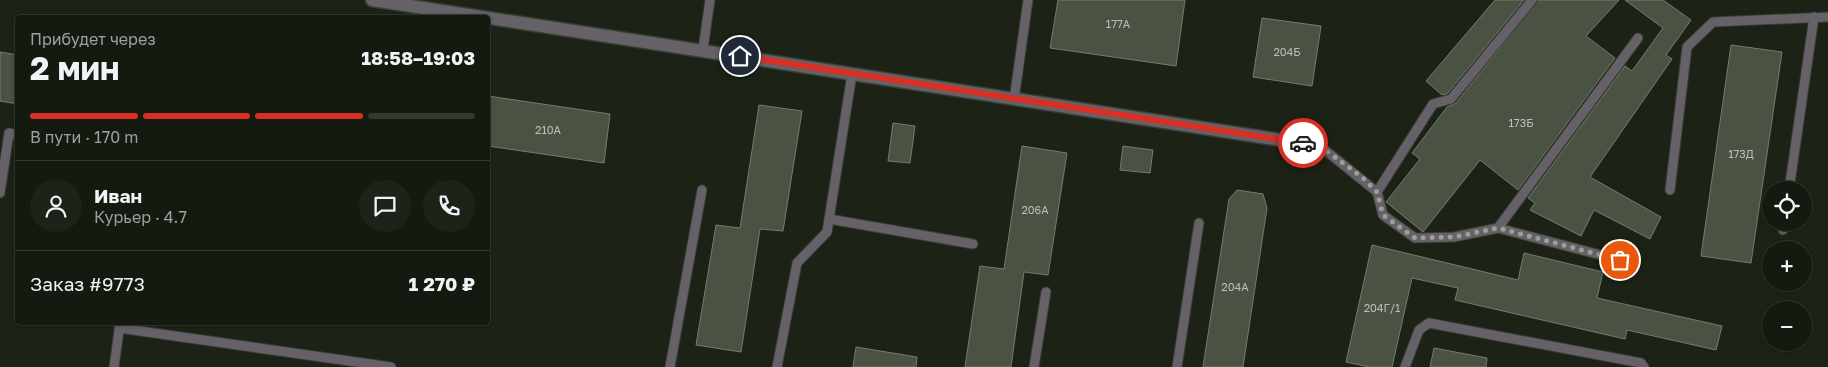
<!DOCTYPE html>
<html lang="ru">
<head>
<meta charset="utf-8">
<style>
	:root { --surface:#151a10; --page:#1e2319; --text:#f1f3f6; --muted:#9da19f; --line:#343830; --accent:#d93025 }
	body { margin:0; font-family:"Golos Text",sans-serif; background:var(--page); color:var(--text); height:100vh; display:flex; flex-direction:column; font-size:19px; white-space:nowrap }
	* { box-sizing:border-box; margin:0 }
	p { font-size:16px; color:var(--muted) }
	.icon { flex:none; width:28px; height:28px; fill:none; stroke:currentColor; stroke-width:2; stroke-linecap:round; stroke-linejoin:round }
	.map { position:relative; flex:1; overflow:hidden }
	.details { position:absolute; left:15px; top:15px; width:475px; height:310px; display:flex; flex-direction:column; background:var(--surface); border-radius:5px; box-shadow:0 1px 4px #0004,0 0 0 1px var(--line) }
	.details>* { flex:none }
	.tools { position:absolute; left:1762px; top:181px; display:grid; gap:10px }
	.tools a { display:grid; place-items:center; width:50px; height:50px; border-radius:50%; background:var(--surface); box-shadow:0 1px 4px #0004,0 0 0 1px var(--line); font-size:25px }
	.pin { position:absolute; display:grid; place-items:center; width:42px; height:42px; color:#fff; margin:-21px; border:2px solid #fff; border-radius:50%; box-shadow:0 1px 5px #0007 }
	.courier { position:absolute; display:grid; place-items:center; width:50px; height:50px; margin:-25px; border:4px solid #d93025; border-radius:50%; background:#fff; color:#222; box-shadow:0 1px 6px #0007 }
	.head em { font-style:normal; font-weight:700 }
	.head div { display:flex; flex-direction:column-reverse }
	.head { display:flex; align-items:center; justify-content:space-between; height:85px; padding:0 15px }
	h1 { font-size:32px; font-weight:700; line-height:38px }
	.bar { display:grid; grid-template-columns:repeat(4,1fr); gap:8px 5px; align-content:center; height:60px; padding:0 15px }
	.bar i { height:6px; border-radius:4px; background:var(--line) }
	.bar .current { background:var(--accent) }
	.bar p { grid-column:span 4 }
	.line { display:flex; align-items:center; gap:12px; padding:0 15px; border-top:1px solid var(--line) }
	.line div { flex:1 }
	.round { display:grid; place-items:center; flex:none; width:52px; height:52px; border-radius:26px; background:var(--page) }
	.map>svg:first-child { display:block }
</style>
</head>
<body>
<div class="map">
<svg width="1828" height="367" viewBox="0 0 1828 367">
	<rect width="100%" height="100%" fill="#1c2316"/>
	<g fill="#4a5243" stroke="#747d6c">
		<polygon points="1058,0 1185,0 1176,66 1050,48"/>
		<polygon points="1495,0 1524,0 1447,94 1442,95 1426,81"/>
		<polygon points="1538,0 1619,0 1586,36 1615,58 1518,190 1480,160 1423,232 1386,202 1420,159 1412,153 1447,107 1456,103"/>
		<polygon points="1625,0 1663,0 1691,20 1666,55 1672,59 1590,177 1661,217 1650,239 1594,210 1581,236 1530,210 1535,203 1528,198 1625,66 1632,71 1663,28"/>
		<polygon points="1262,18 1321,26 1312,86 1253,77"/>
		<polygon points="1731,45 1782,52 1751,263 1701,256"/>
		<polygon points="0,52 18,55 18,104 0,101"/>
		<polygon points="488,96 610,114 604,163 488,146"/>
		<polygon points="759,105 802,111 783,231 760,229 741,352 696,345 716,225 740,228"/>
		<polygon points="893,123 915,126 910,163 888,161"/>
		<polygon points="1022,146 1067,153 1048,275 1024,272 1011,367 965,367 980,266 1004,269"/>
		<polygon points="1123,146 1153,150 1150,173 1120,170"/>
		<polygon points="1237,190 1263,194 1267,208 1243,367 1203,367 1229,199"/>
		<polygon points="1372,245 1518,280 1524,253 1603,272 1597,298 1722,326 1716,350 1627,330 1625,339 1455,300 1458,288 1412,278 1392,367 1369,367 1346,362"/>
		<polygon points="856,347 917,357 916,367 853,367"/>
		<polygon points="1434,348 1487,358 1486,367 1430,367"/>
	</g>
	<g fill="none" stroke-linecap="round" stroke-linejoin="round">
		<g stroke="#373e32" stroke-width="11">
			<g id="service">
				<polyline points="703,49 710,0"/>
				<polyline points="1014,100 1028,0"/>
				<polyline points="1320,146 1377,192 1383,215 1415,238 1454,237 1498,228 1620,260"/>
				<polyline points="1670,190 1687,47 1713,22 1828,17"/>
				<polyline points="1789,190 1814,17"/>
				<polyline points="1377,192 1433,104 1451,99 1532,0"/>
				<polyline points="0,193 9,133 18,135"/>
				<polyline points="829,219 973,244"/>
				<polyline points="1498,228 1638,38"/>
				<polyline points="1783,230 1784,222"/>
				<polyline points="119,328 391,367"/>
				<polyline points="114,367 120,323"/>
				<polyline points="670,367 702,190"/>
				<polyline points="777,367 797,263 827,232 852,74"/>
				<polyline points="1034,367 1046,292"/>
				<polyline points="1177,367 1199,223"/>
				<polyline points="1405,367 1419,330 1429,323 1641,363 1644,367"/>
			</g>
		</g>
		<g stroke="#373e32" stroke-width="15">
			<polyline id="minor" points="372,0 1320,146"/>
		</g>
		<use href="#service" stroke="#666168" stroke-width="9"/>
		<use href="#minor" stroke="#666168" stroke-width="12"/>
	</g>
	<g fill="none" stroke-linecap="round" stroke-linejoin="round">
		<polyline stroke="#9ba096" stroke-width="5" stroke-dasharray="0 9" points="1303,143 1320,146 1363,178 1377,192 1383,215 1415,238 1454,237 1498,228 1620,260"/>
		<polyline stroke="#d93025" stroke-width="6" points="740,56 1303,143"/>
	</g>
	<g text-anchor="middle" stroke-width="4" stroke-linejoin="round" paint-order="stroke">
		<g font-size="11" fill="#bac0b5">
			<text x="1118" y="28">177А</text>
			<text x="1287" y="56">204Б</text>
			<text x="1521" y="127">173Б</text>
			<text x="548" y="134">210А</text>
			<text x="1741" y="158">173Д</text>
			<text x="1035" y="214">206А</text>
			<text x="1235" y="291">204А</text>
			<text x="1382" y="312">204Г/1</text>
		</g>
	</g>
</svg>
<div class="tools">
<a><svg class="icon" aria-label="locate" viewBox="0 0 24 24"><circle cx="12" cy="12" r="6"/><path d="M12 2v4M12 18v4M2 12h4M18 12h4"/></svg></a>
<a>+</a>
<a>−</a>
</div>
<div class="pin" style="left:1620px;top:260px;background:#ea580c"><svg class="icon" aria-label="bag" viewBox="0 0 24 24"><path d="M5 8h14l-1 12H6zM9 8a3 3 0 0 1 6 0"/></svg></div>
<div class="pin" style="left:740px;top:56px;background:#1f2937"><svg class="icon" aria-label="home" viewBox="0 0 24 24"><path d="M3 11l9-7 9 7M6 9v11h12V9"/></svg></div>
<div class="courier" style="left:1303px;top:143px"><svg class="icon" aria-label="car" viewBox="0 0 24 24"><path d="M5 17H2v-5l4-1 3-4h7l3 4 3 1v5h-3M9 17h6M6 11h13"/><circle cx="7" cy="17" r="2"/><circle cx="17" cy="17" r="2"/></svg></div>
<section class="details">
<div class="head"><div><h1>2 мин</h1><p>Прибудет через</p></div><em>18:58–19:03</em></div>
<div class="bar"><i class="current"></i><i class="current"></i><i class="current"></i><i></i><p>В пути · 170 m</p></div>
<div class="line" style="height:90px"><a class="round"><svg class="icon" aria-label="person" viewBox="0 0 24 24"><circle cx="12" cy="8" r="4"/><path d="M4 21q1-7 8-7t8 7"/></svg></a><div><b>Иван</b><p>Курьер · 4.7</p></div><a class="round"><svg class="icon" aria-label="chat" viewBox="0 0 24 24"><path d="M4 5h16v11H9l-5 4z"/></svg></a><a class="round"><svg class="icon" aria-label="phone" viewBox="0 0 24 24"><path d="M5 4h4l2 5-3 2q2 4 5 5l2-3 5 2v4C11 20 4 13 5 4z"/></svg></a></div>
<div class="line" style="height:65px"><div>Заказ #9773</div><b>1 270 ₽</b></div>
</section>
</div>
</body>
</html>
